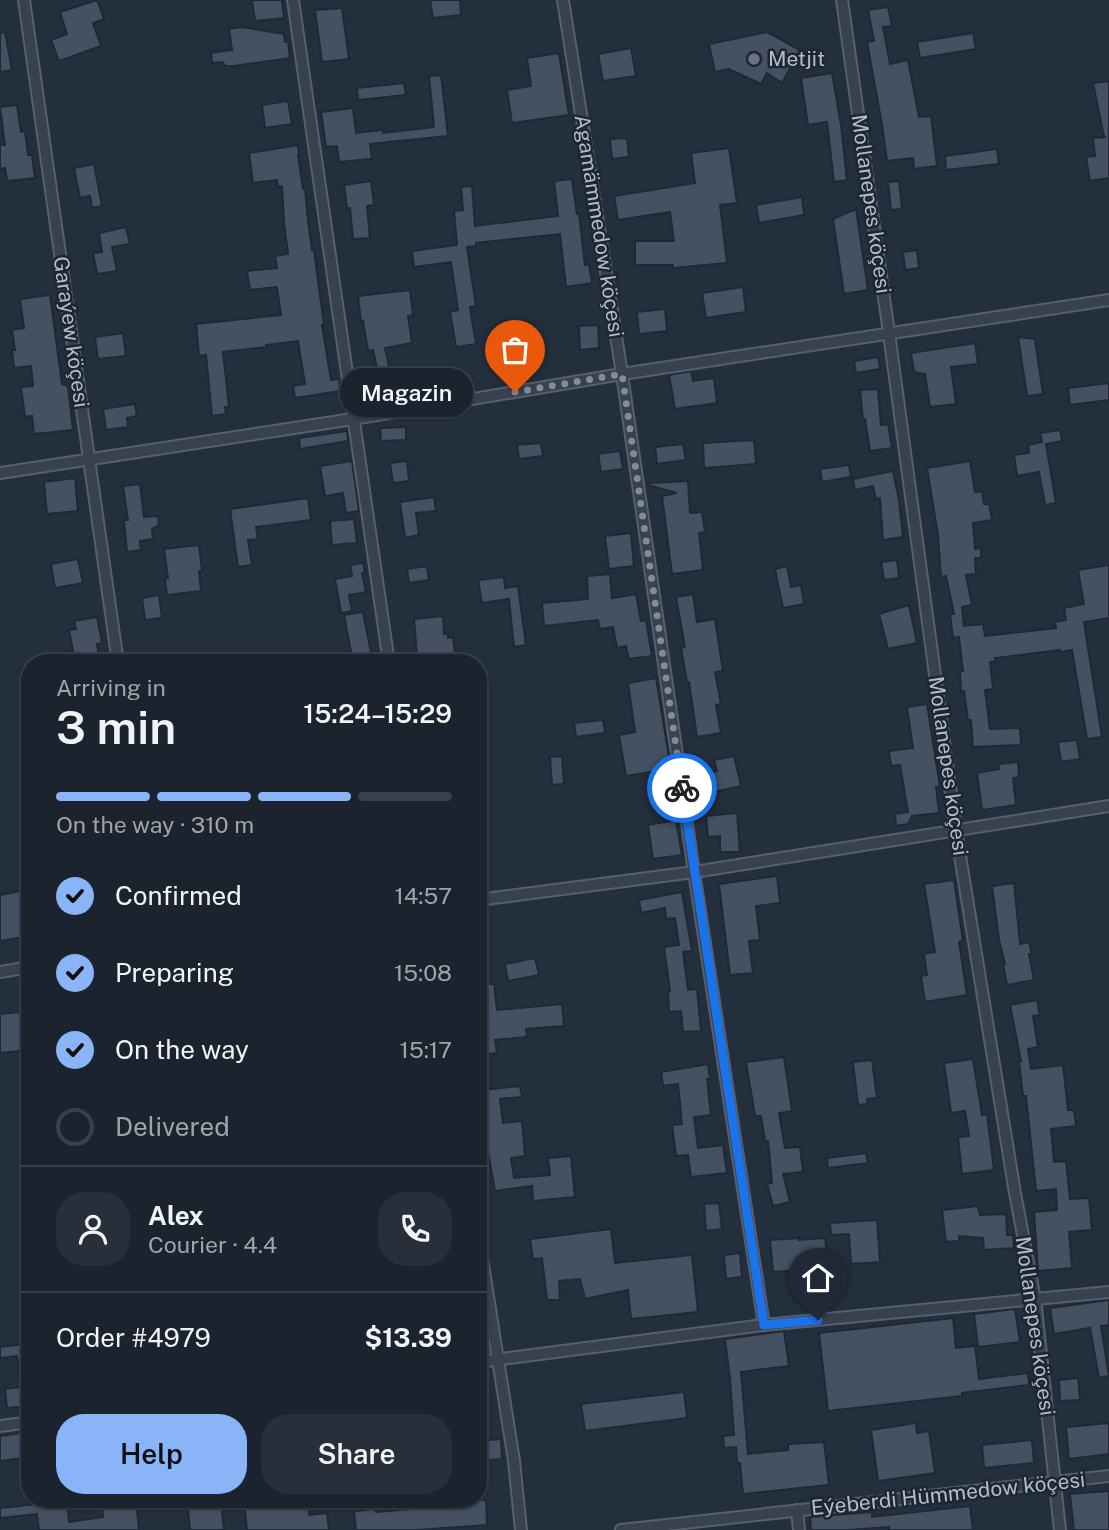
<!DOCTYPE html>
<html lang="en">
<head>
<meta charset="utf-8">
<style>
	:root { --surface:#1b232e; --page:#282f3a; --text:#f1f3f6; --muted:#a0a4aa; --line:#39404a; --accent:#8ab4f8 }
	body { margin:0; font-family:"Public Sans",sans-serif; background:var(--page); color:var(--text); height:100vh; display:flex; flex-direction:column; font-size:26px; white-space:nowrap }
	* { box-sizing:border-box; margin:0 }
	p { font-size:23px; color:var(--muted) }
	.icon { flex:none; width:38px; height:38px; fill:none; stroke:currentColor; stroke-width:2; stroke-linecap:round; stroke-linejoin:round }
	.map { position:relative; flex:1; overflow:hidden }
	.drawer { position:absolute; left:21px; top:654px; width:466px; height:854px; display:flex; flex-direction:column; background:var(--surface); border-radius:28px; box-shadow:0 2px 5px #0004,0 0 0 2px var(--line) }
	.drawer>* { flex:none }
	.pin { position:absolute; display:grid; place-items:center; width:60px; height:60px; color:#fff; margin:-72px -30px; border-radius:50% 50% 50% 0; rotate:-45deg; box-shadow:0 0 7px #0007 }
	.pin .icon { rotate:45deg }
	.courier { position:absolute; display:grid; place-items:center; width:70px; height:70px; margin:-35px; border:5px solid #1a73e8; border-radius:50%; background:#fff; color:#222; box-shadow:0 2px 9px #0007 }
	.bubble { position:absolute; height:49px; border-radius:24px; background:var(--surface); box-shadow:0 2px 5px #0004,0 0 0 2px var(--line); font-size:23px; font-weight:600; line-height:49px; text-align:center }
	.summary em { font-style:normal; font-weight:600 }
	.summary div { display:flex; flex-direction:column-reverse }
	.summary { display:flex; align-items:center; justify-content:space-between; height:119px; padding:0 35px }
	h1 { font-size:46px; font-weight:600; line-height:52px }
	.bar { display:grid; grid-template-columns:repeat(4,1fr); gap:10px 7px; align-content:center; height:84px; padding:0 35px }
	.bar i { height:9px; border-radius:5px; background:var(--line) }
	.bar .selected { background:var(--accent) }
	.bar p { grid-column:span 4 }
	.line { display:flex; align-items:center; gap:18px; padding:0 35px; border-top:2px solid var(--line) }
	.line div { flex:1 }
	.round { display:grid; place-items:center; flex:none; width:74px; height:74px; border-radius:28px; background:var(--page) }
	ol { padding:0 35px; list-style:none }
	li { display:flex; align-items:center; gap:21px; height:77px }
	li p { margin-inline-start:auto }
	li .icon { padding:7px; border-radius:50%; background:var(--accent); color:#111; stroke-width:4 }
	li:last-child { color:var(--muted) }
	li i { width:38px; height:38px; border:4px solid var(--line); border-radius:50% }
	.action { display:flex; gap:14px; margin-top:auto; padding:14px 35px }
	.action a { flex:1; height:80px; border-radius:28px; background:var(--accent); color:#111; font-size:28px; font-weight:600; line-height:80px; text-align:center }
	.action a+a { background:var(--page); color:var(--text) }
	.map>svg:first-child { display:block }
</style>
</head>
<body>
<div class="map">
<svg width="1109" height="1530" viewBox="0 0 1109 1530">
	<rect width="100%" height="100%" fill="#242f3e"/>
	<g fill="#455162" stroke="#1f2835" stroke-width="2">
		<polygon points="97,0 104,19 93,23 101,46 59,61 51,40 67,34 60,12"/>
		<polygon points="252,0 282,0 284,18 255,21"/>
		<polygon points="430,0 460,0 461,15 433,18"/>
		<polygon points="888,7 892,26 883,27 890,64 908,60 919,117 931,116 937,166 914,169 913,158 887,161 882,125 867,42 874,41 868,10"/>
		<polygon points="342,8 349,59 322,62 315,10"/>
		<polygon points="242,27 284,34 285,42 288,42 290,58 234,66 226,66 222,62 212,63 211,53 232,50 229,29"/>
		<polygon points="5,32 12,70 0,72 0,33"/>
		<polygon points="767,32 800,50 782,83 767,73 761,84 729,69 715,72 709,44"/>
		<polygon points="973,33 976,49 920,58 917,42"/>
		<polygon points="631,48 636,76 603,81 598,54"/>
		<polygon points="559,53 569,115 512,123 507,90 531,86 527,58"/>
		<polygon points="832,73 841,125 847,180 834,182 827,122 808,125 801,78"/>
		<polygon points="441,75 448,136 370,144 372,159 339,162 337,146 326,147 321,112 353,108 356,133 383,130 383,133 434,127 429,76"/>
		<polygon points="1109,81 1109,178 1090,181 1086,157 1095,156 1093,138 1106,137 1104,137 1093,83"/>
		<polygon points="404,83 406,95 358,100 357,88"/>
		<polygon points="288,101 292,124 265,128 262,105"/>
		<polygon points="17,105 21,132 25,131 28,155 32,155 35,178 7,181 5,168 0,169 0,145 5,145 0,107"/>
		<polygon points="627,138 629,157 612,159 610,139"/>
		<polygon points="298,145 299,155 298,155 303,189 305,189 308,220 312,250 314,250 324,325 322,325 331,380 339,379 340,391 295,398 293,386 305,384 298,341 266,345 267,347 223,352 229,407 225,407 226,414 212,416 206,355 199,356 196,324 281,315 277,287 250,290 247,271 277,268 275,256 288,254 284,223 282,186 278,187 277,180 253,183 249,153"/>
		<polygon points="729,148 737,203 720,205 727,263 673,268 673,265 635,265 635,241 674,241 670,212 618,220 614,196 695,183 691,153"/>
		<polygon points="997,149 999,164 946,170 945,156"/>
		<polygon points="94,164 102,206 92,208 90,196 80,198 74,168"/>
		<polygon points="572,179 577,214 579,214 585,265 589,264 592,283 566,287 560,234 476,243 476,246 467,247 476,306 470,307 476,344 456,347 450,312 458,310 451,262 414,267 412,251 457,245 454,211 463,210 461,187 472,186 475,226 558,216 554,181"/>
		<polygon points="371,181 374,205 367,206 370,238 353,239 350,208 347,208 344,185"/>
		<polygon points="899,181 902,209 891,210 888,182"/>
		<polygon points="802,197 804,215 759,223 756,205"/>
		<polygon points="856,209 868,290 844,294 833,219"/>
		<polygon points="126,227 130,244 112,247 117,271 97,274 93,253 102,252 99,233"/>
		<polygon points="917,250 919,268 905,270 903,252"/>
		<polygon points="743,287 746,312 706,318 702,293"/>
		<polygon points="410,290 413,315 408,316 412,343 385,348 391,375 379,377 373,350 368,351 363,321 361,322 358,296"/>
		<polygon points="50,295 62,384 68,386 73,430 34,434 32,416 25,417 21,387 33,386 31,366 14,368 12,350 15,350 12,330 24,328 20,299"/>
		<polygon points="665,309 667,331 639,334 637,312"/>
		<polygon points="598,325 599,348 580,350 579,326"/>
		<polygon points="123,333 126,356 98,359 95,337"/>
		<polygon points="1018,337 1035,339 1043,394 1027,396"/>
		<polygon points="975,343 978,364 951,367 956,404 930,407 925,374 914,372 911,353"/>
		<polygon points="878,357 880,369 856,373 854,361"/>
		<polygon points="691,371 693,381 714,378 717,403 675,409 669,375"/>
		<polygon points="1109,383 1109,400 1070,405 1068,388"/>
		<polygon points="878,389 881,425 888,424 892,448 870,451 865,419 863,419 860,390"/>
		<polygon points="135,404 137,416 127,418 128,427 106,430 103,409"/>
		<polygon points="406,427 406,440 381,441 380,428"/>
		<polygon points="1060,430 1062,441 1046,444 1056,503 1045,505 1039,472 1017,476 1014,455 1029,453 1028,445 1042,442 1040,433"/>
		<polygon points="347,431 348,441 300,449 299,438"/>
		<polygon points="754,440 756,464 704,468 703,443"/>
		<polygon points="541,443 543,456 519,459 517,445"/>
		<polygon points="683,444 686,460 657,464 655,447"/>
		<polygon points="620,451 623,469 601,472 598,454"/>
		<polygon points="352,461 359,511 346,513 343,493 325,496 320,466"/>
		<polygon points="407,461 409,481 393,483 390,463"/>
		<polygon points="970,461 975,492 982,491 984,504 989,504 992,520 973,523 975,549 981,548 981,558 975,558 976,574 966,575 972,605 962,607 964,626 983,624 985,636 1056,628 1055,622 1066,620 1064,608 1084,604 1078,570 1109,565 1109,618 1084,622 1102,737 1087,739 1072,650 1060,652 1060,650 995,658 996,661 990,662 993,689 985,690 990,729 1020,728 1021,745 973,747 971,720 968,720 964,691 961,692 960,671 963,671 959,637 953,638 950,614 954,614 946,576 941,577 938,535 927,468"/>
		<polygon points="849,465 851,477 822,482 820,469"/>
		<polygon points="893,471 899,501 903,537 883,540 880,498 876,499 873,486 855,490 853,479"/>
		<polygon points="75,478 78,511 47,514 44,482"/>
		<polygon points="688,481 690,513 702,512 705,532 699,533 703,570 672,574 662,496 677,493 648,485 648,483"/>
		<polygon points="140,484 144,517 158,516 159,525 152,529 153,539 140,541 141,550 127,552 124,520 128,520 123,486"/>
		<polygon points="434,497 436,511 416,513 419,535 405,538 400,502"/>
		<polygon points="308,498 311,520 256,527 258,539 248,540 252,565 238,567 230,509"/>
		<polygon points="354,519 357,543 332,545 330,521"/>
		<polygon points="631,533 634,566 609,569 605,536"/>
		<polygon points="199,545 202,571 199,571 201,591 167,595 165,579 168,578 164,549"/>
		<polygon points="78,559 83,583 55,588 51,564"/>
		<polygon points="897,560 899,578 884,580 881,562"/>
		<polygon points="363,563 365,572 362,573 366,592 349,595 352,611 341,613 335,579 352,576 350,565"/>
		<polygon points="427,566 429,580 409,583 407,569"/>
		<polygon points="787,566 791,587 801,585 804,604 783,608 775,569"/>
		<polygon points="610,574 612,598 636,594 641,621 646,620 652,656 629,659 626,646 617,648 613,627 600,629 598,620 544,626 542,603 588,599 587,576"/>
		<polygon points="504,577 505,588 518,586 526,645 514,647 509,599 482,603 478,580"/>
		<polygon points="693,594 697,622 715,619 723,671 715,672 721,704 716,705 721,733 697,737 689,682 687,682 681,648 685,647 676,597"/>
		<polygon points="159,595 162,618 145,620 142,598"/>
		<polygon points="909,605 917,643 888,649 879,614"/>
		<polygon points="363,612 371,653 379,651 381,663 353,663 344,615"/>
		<polygon points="443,616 444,634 448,633 448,638 453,637 455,654 417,657 414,619"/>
		<polygon points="97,617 102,643 97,644 100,663 68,663 66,652 73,651 69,630 76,629 74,621"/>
		<polygon points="656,678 671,769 626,776 619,735 635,732 628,683"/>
		<polygon points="927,704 940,787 936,787 939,813 912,816 908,824 896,826 895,814 908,812 900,765 891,766 889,751 913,748 907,707"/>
		<polygon points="603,720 605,733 576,737 574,723"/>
		<polygon points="1077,740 1080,759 1061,762 1058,742"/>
		<polygon points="562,756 564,784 552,785 550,757"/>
		<polygon points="734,756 741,786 714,792 709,773 717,771 714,760"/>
		<polygon points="1018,762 1019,777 1013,778 1016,805 982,810 977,773 999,769 998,764"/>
		<polygon points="737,813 740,852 720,852 720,836 708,837 706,816"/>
		<polygon points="676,820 682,855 653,859 648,825"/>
		<polygon points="777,876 780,903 756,906 760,940 749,941 753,973 730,975 719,884"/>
		<polygon points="954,880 963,941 959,942 967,995 925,1002 921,976 927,975 924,954 935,952 924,884"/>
		<polygon points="1014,883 1020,944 1029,942 1032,954 1029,954 1034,980 1007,985 1003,964 1005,964 999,940 992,886"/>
		<polygon points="26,890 29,908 24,910 28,936 0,941 0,895"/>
		<polygon points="682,892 692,951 683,952 688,990 697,989 701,1031 683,1032 681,1011 669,1012 668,991 670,991 664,947 679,945 675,918 666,919 665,908 641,913 639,900"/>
		<polygon points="535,958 539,975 508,981 505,964"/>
		<polygon points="485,964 487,984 494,984 497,1010 562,1004 564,1026 526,1029 527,1037 495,1040 497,1053 478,1055 478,965"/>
		<polygon points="1037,1000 1040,1015 1033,1016 1038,1047 1028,1049 1031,1069 1063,1065 1068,1110 1074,1110 1076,1126 1051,1129 1054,1162 1066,1161 1070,1199 1089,1198 1092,1230 1069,1232 1072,1268 1038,1271 1034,1212 1057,1210 1056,1189 1036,1191 1026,1096 1023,1096 1019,1061 1021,1061 1010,1005"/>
		<polygon points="30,1011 30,1050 0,1053 0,1014"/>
		<polygon points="784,1057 792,1111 779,1113 785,1148 800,1147 803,1172 783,1174 790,1202 773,1206 767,1184 772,1183 768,1141 765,1141 761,1116 755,1116 746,1062"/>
		<polygon points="973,1059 982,1115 987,1114 994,1170 962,1174 958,1137 969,1136 965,1111 951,1113 944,1063"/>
		<polygon points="872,1060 877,1098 867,1099 867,1104 858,1105 853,1062"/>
		<polygon points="708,1064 710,1079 707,1079 711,1115 694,1117 698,1148 723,1145 727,1173 691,1177 688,1155 676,1156 672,1125 682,1124 678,1084 663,1086 661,1072"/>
		<polygon points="520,1086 522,1097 500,1099 503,1123 522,1121 525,1156 511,1158 514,1178 550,1175 548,1158 571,1156 575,1197 533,1201 532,1186 495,1191 487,1146 482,1090"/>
		<polygon points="866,1153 868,1163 828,1168 827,1158"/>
		<polygon points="719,1203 722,1229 706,1231 704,1204"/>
		<polygon points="978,1206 980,1215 1006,1214 1007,1235 1013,1235 1014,1248 984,1250 983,1238 959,1236 959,1241 946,1242 942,1210"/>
		<polygon points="877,1220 880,1262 851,1264 849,1234 831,1235 830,1223"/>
		<polygon points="611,1229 615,1263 692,1255 698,1312 631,1319 628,1290 585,1299 580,1279 559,1281 560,1300 547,1300 542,1258 533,1259 530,1239"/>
		<polygon points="799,1238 799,1240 825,1238 831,1293 819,1294 816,1269 773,1272 770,1240"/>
		<polygon points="740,1253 742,1277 726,1279 724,1255"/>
		<polygon points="1109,1300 1109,1325 1101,1326 1109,1376 1099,1378 1090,1328 1054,1334 1050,1308"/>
		<polygon points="1015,1309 1020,1342 978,1347 974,1314"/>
		<polygon points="953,1318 956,1348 975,1346 979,1379 1028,1373 1029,1385 962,1393 962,1396 828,1411 819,1333"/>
		<polygon points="784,1331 789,1366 741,1372 748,1454 788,1450 788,1444 824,1442 829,1485 743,1494 740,1463 737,1463 736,1447 724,1448 723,1436 734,1435 730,1379 725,1339"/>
		<polygon points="27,1344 30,1372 30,1406 7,1408 5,1389 21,1387 17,1356 0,1358 0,1347"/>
		<polygon points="1078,1378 1080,1400 1060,1401 1059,1380"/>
		<polygon points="684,1392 687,1418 585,1431 581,1404"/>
		<polygon points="916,1423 917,1433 929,1431 935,1473 878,1481 871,1430"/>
		<polygon points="1109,1423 1109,1454 1069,1459 1066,1427"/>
		<polygon points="30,1432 30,1457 0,1461 0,1436"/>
		<polygon points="501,1439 502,1459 478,1461 478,1441"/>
		<polygon points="1032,1440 1034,1463 984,1468 982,1445"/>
		<polygon points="1109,1491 1109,1530 1074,1530 1070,1494"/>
		<polygon points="104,1500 136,1500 139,1530 39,1530 37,1514 0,1518 0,1508 67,1501 69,1522 103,1517 102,1507 105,1507"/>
		<polygon points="187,1500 221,1500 224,1530 190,1530"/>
		<polygon points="244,1500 308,1501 309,1515 327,1513 329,1530 247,1530"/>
		<polygon points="423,1500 486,1500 487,1525 417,1530 356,1530 354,1511 375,1509 376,1512 423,1508"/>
		<polygon points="970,1506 973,1530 889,1530 889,1527 849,1530 811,1530 810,1517 872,1512 872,1517"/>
	</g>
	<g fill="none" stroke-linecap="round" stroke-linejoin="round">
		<g stroke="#565f6c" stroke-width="14">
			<g id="street">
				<polyline points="24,0 118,663"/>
				<polyline points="293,0 389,663"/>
				<polyline points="563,0 622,374 694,872 764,1325"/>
				<polyline points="842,0 889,333 956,831 1015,1193 1035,1299 1060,1530"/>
				<polyline points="0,473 353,419 622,374 1109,300"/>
				<polyline points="478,900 694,872 1109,806"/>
				<polyline points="0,972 30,967"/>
				<polyline points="478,1233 514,1461 521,1530"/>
				<polyline points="478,1362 764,1325 1109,1292"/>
				<polyline points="0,1426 30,1422"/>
				<polyline points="797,1510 799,1530"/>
				<polyline points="621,1530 1109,1476"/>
			</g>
		</g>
		<use href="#street" stroke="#38414e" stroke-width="10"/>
	</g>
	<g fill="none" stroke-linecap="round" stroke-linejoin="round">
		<polyline stroke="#828b98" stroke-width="7" stroke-dasharray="0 12.6" points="515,392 622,374 682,788"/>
		<polyline stroke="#1a73e8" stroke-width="9" points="682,788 764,1325 818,1320"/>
	</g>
	<circle fill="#6b7280" stroke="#1d2633" stroke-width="2.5" cx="754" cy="59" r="7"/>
	<g text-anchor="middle" stroke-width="5" stroke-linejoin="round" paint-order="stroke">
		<g font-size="21" fill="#b4bcc9" stroke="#1d2633" text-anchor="start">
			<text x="768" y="66">Metjit</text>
		</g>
		<g font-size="21" fill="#b4bcc9" stroke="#1d2633">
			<text transform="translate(871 204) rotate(82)" y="7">Mollanepes köçesi</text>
			<text transform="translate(599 226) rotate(81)" y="7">Agamämmedow köçesi</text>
			<text transform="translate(71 332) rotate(82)" y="7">Garaýew köçesi</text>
			<text transform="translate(948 766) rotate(82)" y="7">Mollanepes köçesi</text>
			<text transform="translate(1035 1326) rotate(82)" y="7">Mollanepes köçesi</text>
			<text transform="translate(948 1494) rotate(-6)" y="7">Eýeberdi Hümmedow köçesi</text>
		</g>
	</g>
</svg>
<div class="pin" style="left:515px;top:392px;background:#ea580c"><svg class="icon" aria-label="bag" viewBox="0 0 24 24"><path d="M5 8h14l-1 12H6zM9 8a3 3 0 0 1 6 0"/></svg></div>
<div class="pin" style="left:818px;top:1320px;background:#1f2937"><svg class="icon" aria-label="home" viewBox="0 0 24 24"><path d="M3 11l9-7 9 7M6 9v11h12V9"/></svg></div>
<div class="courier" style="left:682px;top:788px"><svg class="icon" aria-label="bike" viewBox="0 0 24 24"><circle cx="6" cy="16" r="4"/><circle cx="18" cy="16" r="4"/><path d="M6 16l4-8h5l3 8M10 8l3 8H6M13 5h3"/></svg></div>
<div class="bubble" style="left:340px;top:368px;width:133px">Magazin</div>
<section class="drawer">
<div class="summary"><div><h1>3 min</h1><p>Arriving in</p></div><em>15:24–15:29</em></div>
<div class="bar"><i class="selected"></i><i class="selected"></i><i class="selected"></i><i></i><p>On the way · 310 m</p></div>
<ol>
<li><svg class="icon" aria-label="check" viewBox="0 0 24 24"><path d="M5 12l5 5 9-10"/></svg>Confirmed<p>14:57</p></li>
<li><svg class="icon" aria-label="check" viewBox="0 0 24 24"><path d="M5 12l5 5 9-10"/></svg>Preparing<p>15:08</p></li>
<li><svg class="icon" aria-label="check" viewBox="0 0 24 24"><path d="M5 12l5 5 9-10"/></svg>On the way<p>15:17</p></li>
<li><i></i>Delivered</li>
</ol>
<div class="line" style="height:126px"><a class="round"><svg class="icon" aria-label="person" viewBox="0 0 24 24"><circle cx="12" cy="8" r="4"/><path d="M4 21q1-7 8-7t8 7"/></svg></a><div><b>Alex</b><p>Courier · 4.4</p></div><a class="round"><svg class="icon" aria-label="phone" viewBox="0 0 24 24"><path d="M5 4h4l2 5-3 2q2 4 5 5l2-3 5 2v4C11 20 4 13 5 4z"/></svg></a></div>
<div class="line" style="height:91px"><div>Order #4979</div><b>$13.39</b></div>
<div class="action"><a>Help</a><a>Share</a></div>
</section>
</div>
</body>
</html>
